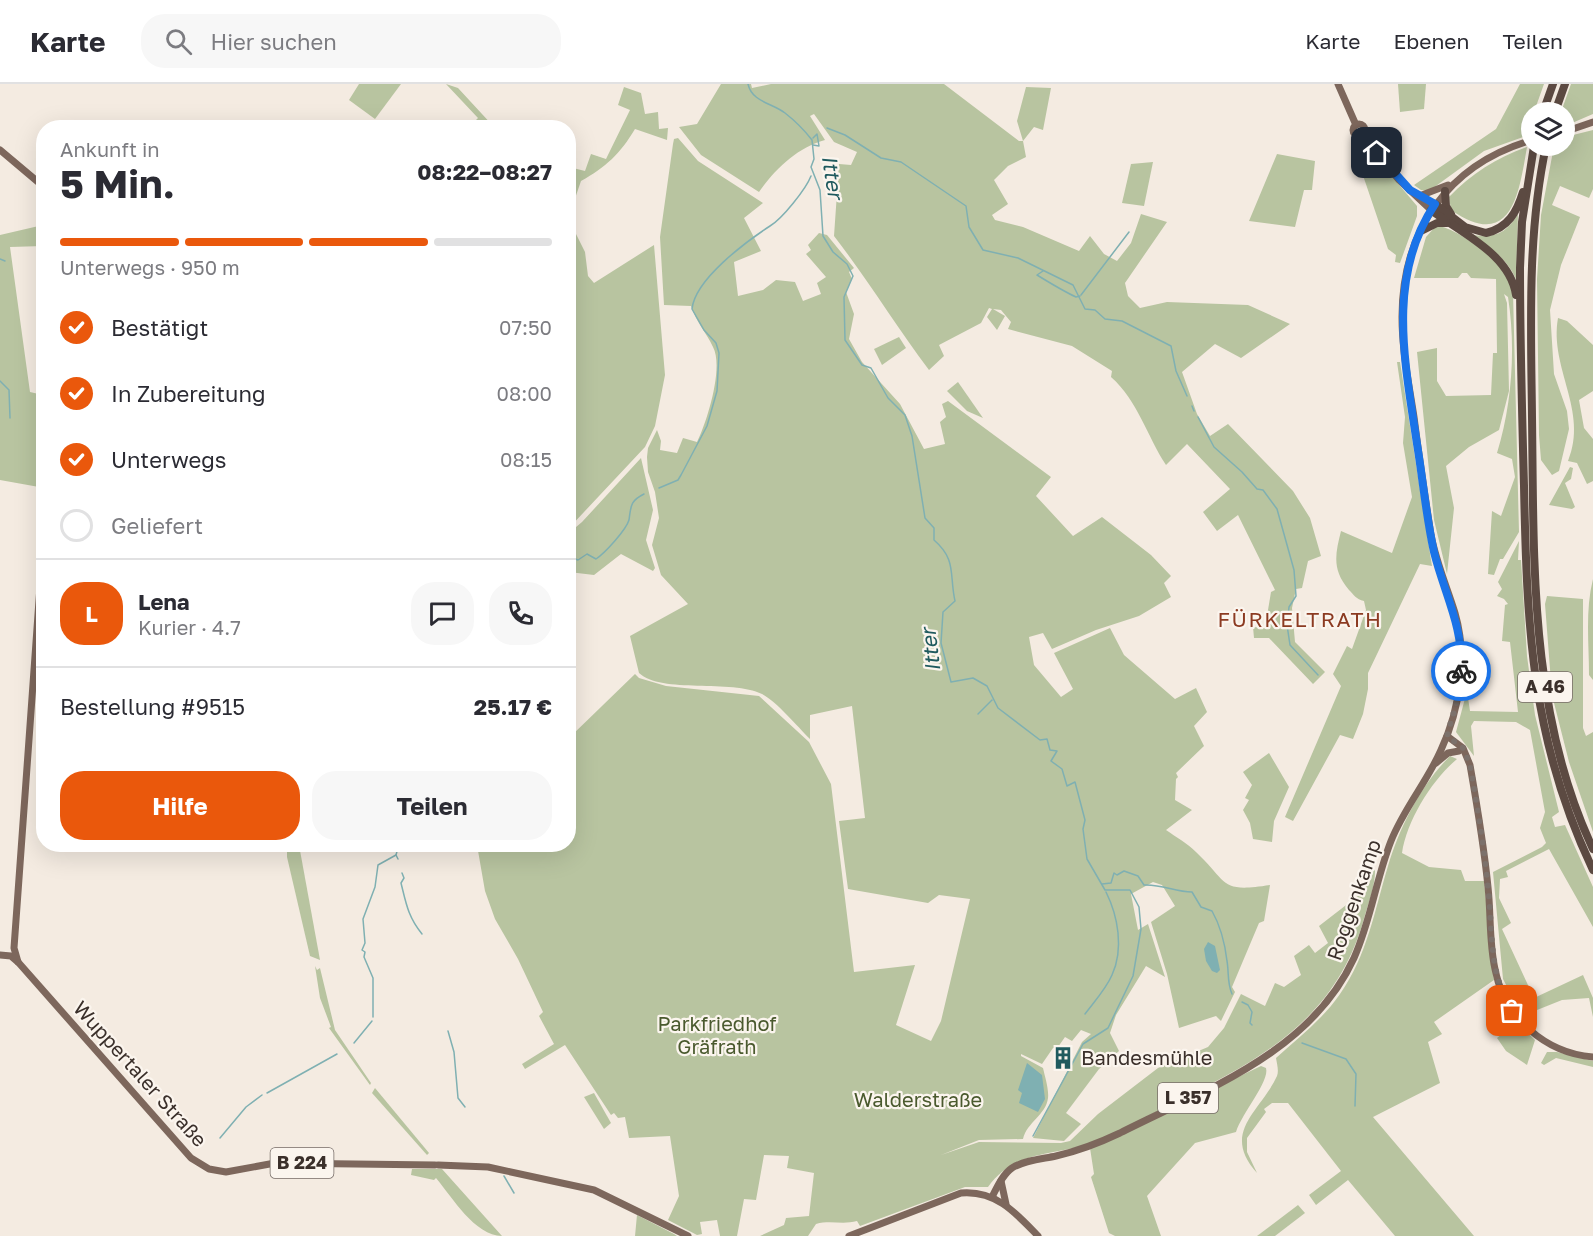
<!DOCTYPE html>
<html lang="de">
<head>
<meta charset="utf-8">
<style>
	:root { --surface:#fff; --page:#f7f7f7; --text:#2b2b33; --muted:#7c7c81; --line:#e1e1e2; --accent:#ea580c }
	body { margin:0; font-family:"Golos Text",sans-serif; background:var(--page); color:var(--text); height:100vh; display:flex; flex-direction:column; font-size:22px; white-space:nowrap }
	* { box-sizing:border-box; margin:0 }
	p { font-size:20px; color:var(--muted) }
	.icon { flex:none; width:33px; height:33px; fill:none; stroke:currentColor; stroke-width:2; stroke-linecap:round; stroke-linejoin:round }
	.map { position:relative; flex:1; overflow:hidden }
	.details { position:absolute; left:36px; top:36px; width:540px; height:732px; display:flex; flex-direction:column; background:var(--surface); border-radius:24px; box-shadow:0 6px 24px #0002 }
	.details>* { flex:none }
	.tools { position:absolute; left:1521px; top:18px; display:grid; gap:12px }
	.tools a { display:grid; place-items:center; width:54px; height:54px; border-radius:50%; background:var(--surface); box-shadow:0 6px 24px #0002; font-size:30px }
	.pin { position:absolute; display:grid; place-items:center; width:51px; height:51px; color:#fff; margin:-26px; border-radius:12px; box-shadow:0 3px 9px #0006 }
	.courier { position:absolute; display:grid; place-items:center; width:60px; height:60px; margin:-30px; border:4px solid #1a73e8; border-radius:50%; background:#fff; color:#222; box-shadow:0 2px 8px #0007 }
	.summary em { font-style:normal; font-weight:700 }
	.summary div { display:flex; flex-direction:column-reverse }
	.summary { display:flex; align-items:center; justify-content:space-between; height:102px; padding:0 24px }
	h1 { font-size:39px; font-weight:700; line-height:45px }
	.bar { display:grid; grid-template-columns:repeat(4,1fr); gap:9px 6px; align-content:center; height:72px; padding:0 24px }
	.bar i { height:8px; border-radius:4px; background:var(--line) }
	.bar .current { background:var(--accent) }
	.bar p { grid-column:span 4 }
	.line { display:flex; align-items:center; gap:15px; padding:0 24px; border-top:2px solid var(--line) }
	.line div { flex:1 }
	.round { display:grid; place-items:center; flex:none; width:63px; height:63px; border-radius:24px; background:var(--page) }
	ol { padding:0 24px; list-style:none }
	li { display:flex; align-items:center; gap:18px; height:66px }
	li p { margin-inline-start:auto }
	li .icon { padding:6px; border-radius:50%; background:var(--accent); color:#fff; stroke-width:4 }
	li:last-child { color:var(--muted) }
	li i { width:33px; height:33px; border:3px solid var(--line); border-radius:50% }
	.primary-button { display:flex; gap:12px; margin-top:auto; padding:12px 24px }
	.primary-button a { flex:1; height:69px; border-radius:24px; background:var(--accent); color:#fff; font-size:24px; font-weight:700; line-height:69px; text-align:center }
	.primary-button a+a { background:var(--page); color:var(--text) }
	header { display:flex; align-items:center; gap:36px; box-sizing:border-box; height:84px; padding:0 30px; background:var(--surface); border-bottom:2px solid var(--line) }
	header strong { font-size:28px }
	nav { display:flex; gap:33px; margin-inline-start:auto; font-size:21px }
	.search { width:420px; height:54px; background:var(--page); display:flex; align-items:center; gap:15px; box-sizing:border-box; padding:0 21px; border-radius:24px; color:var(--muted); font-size:22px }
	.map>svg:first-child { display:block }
</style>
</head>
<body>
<header>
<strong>Karte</strong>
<div class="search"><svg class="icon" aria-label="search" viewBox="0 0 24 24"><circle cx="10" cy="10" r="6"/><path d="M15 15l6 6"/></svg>Hier suchen</div>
<nav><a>Karte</a><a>Ebenen</a><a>Teilen</a></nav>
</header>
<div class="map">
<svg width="1593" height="1152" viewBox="0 0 1593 1152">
	<rect width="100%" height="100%" fill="#f4ebe1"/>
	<g fill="#b8c4a0">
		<polygon points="359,0 401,0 375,35 349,16"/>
		<polygon points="446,0 458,4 494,43 469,43 478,34"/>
		<path d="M721,0H751L752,4L771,0H944L1019,57H1023L1017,37L1026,3L1051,4L1043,46L1034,43L1023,57L1026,73L1008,82L994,96L1008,120L992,131L995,136L1023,143L1079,167L1090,152L1104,170L1117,177L1131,159L1141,130L1167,138L1125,199L1128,212L1140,224L1167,218L1248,221L1290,240L1241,274L1215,260L1182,288L1197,330L1210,352L1228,340L1293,407L1310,434L1321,472L1308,477L1302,504L1296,505L1292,524L1295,558L1325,588L1313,600L1269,554H1254L1253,543L1265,544L1271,508L1275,506L1238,431L1217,447L1203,428L1230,405L1187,360L1166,381C1147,352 1138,317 1111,293L1112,287L1072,262L1008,245L1011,238L1001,226L993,225L1005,232L997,246L987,233L992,225L989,224L981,239L939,261L944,272L929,286C896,242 868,196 834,152L839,80L851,81L857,68L834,58L814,30L810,32L825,56C797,64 776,84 759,108L701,71L679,43L697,40Z"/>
		<polygon points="1398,0 1426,0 1424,25 1400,28"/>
		<polygon points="1520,0 1544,0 1534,28 1532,28 1529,51 1484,67 1429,107 1421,106 1414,101 1496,45"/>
		<polygon points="1571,0 1593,0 1593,30 1565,42 1564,28 1561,28"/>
		<path d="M624,3L641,9L645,30L658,28L659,45L668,44L667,56L635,45C620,70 606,83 581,97L569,132V83L585,87L591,70L606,75L630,26L618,21Z"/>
		<polygon points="1593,46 1593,105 1589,114 1560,102 1552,121 1580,133 1561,181 1550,226 1554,290 1567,327 1569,345 1559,387 1552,391 1541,376 1539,351 1537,195 1541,131 1554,62 1564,62 1565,53"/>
		<path d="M678,54L698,77L763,119L744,134L761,167L734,178L738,212L763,206L776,196L795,198L803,217L821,210L817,199L826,193L806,170L811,166L808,161L819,149L827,151L854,184L849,188L852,195L846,208L854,230L849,255L862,278L900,320L924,365L945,360L940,338L946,333L942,320L948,317L1051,393L1036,412L1073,452L1102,433L1151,471L1171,492L1164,499L1171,513L1139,532L1096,546L1052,565L1043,549L1029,553L1034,581L1061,613L1073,605L1054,569L1110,544L1124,571L1175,615L1196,604L1207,628L1194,642L1204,662L1176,689L1178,693L1176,695L1175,716L1192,726L1166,746C1176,753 1187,759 1196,768C1229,799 1219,809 1270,801L1264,837L1259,839L1232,903L1235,908L1221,937L1216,932L1179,944L1167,890L1151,838L1175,822L1162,801L1153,798L1131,810L1138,846L1148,840L1165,893L1146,882L1116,931L1110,949L1119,967L1099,985L1066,1029L1081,1040L1064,1057L1033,1054L1082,958L1091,950L1081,946L1072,957L1065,953L1058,963L1053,964L1042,980L1021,970V972L1043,984C1045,993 1049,1005 1048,1014C1046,1031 1027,1038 1023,1055L979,1056L941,1071L979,1058L1061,1059L1070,1057L1098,1030L1158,984L1208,963L1224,944L1241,910L1265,922L1275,899L1284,903L1301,891L1294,872L1309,861L1315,869L1328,859L1319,842L1363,808L1371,781L1375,787C1375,802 1369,817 1365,831C1338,933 1263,975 1175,1018C1149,1031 1124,1046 1097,1057C1056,1073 1016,1064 988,1103H965L860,1142L857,1137C843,1141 830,1136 816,1140L808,1152H760L784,1141L786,1134L809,1132L814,1089L787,1084L789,1072L764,1071L756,1116L744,1115L737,1152H720L717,1136L700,1138L702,1150L697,1151L668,1136L679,1112L670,1052L629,1054L625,1033L618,1034L614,1029L611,1031L565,961L525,985L522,980L554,960L539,932L543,928L518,875L495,835L485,807L477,761L568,760L569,654L635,590L639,594L666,602L759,612L809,658L831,700L854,888L915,881L896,941L931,957L941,937L970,815L939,811L928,819L848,805L839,737L865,734L852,622L810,631V655C797,642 777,618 762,610C732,595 661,610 639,589L630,552L688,520L661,491L652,461L659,434L655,408L648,388L647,373L648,364L657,346L661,357L660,366L677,369L683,354L697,358C707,338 724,283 713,263C706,248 696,238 691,222L664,221L660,153L673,60L674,55Z"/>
		<polygon points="1355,54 1362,57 1417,122 1417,132 1400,179 1395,178 1396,171 1388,165 1353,62 1352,55"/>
		<path d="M1527,63C1519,109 1512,168 1451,126L1449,113C1472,89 1497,74 1527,63Z"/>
		<polygon points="1277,70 1315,77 1312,106 1304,106 1295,143 1249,137"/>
		<polygon points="1153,78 1144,122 1122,119 1131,80"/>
		<path d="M1518,130L1516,195C1506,173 1489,163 1469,150C1491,155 1506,151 1518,130Z"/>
		<polygon points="569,136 585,168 588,192 594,199 654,161 665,291 655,342 645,363 569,444"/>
		<polygon points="43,141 43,162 10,163 30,308 43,311 43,396 39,403 0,396 0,151"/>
		<path d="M1436,142C1453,141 1497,175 1507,190C1510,195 1511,202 1513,208L1519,448L1503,475H1500L1494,491L1488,490L1492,427L1501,432L1515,393L1512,375L1497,369C1512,320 1516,264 1508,213L1504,210L1507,219L1509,307L1499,346L1469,363L1446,382L1454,424L1447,490L1434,436L1417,268L1437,264V297L1446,312L1491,311L1493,269H1497L1496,195L1471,194L1467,189H1462L1458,194H1414L1426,153Z"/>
		<path d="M1558,234L1567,237L1593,261V307L1579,316L1584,344L1593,355V397L1587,400L1577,379L1568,377C1589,327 1549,284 1558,234Z"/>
		<polygon points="899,253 906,264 882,281 874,265"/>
		<path d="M1397,278H1400L1432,482L1420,480L1368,589V605L1363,630L1353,655L1340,651L1293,737L1285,733L1341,602L1333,590L1347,562L1352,565L1366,526L1364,517C1356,515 1354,511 1349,506C1332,486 1335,471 1341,447L1392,469L1412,413L1403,359L1405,333Z"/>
		<polygon points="958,298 983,334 967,327 947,307"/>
		<polygon points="641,374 653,426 646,456 655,484 653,487 621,470 594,491 569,488 569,449 582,438"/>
		<polygon points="1570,383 1573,384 1571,395 1565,399 1575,423 1572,425 1549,421"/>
		<polygon points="1519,457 1518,476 1521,476 1527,572 1535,631 1559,728 1552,733 1555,743 1565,741 1593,803 1593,843 1549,765 1506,787 1508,793 1500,795 1499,814 1511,839 1502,845 1534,914 1583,891 1593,914 1593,933 1589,914 1562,916 1522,932 1503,895 1493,788 1542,763 1546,759 1540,744 1545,728 1530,646 1516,638 1474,637 1471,642 1474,672 1456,648 1467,607 1470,627 1518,628 1510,558 1502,557 1505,521 1508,520 1504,515 1497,512 1502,505 1498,498"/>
		<path d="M1593,495V596L1589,591C1589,560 1585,526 1593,495Z"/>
		<polygon points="1547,512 1583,515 1583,644 1586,652 1593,648 1593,748 1569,678 1552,611 1545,520"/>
		<polygon points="1269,669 1289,703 1274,737 1272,758 1253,755 1250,739 1243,726 1249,716 1245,714 1252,701 1243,688"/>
		<path d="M1450,672L1457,675C1432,696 1407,736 1402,769L1429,783L1461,786L1465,797H1484L1494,896L1434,938L1442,950L1428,958L1440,999L1373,1033L1474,1152H1395L1348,1096L1316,1121L1309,1111L1341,1087L1288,1019H1272L1264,1025L1266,1028L1247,1054V1068L1257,1089C1220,1048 1261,1027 1277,992C1279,987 1277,980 1276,974C1298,954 1323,935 1340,910C1367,872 1375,825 1388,782C1400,742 1421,701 1450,672Z"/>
		<polygon points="120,761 165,761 165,764 119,768"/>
		<polygon points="287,761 299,761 320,876 310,872 287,773"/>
		<polygon points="315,882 317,886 320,884 335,946 371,999 370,1001 329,944 331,943 320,914"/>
		<polygon points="1512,933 1535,956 1527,981 1506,967 1497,954 1508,945 1508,937"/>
		<polygon points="1547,968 1557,968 1593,977 1593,983 1556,974 1544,981 1541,979"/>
		<path d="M1261,982L1266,984C1270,997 1242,1029 1236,1048L1195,1059L1147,1112L1161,1152H1115L1109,1149L1091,1093L1094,1090L1090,1064Z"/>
		<polygon points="375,1004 429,1069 427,1071 372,1009"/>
		<polygon points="594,1009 611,1039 604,1045 584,1013"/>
		<path d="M412,1085H442L502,1152C475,1152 452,1113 436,1094L434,1096L411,1091Z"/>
		<polygon points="1298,1121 1305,1129 1275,1152 1257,1152"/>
		<polygon points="637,1131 674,1150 677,1152 635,1152"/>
	</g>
	<g fill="#7fb0b2">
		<polygon points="1208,858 1215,862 1220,886 1217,889 1212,887 1206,877 1204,865"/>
		<polygon points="1027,979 1042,991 1045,1015 1038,1028 1019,1019 1022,1009 1018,1006"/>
	</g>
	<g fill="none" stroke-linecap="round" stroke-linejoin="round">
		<g stroke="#7fb0b2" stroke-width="1.5">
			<path d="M748,0C752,18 772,19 785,29C794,36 805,47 812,56L814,75L811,83L820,106L823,152L833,168L847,180L853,192L844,213L845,256L862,281L871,284L888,314L905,331L912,352L925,434L934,444V456C957,476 949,490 955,517L943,528L941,559L951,598L973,594L987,602L998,624L1040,656L1047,655L1050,666L1057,667L1051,677L1062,685L1067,702L1075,698L1085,736L1083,745L1087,775L1105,806H1130L1139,823L1141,845L1133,892L1108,944L1083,960L1033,1052"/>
			<polyline points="827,44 845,51 881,74 901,78 966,122 969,143 983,166 1018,174 1073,201 1085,225 1095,226 1105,235 1122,237 1171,262 1176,287 1187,312"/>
			<polyline points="813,61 819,62 817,50 813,54"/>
			<polyline points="0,175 5,177"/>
			<path d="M1043,187L1037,191C1050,199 1063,207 1076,213L1080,212"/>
			<polyline points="1081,211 1129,148"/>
			<polyline points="0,297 9,306 10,334"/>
			<polyline points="1192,322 1194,327"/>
			<polyline points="1198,333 1214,363 1242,388 1257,405 1263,406 1277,425 1294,486 1296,512 1289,523 1287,541 1290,561 1318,591"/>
			<path d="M659,404L678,396L681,391L707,342L717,307L719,269L716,259L704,246L692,225C695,195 747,157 770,142C782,135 806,105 811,92"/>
			<path d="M568,472L578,476L587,470L596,475C605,469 626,446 629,436C631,422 630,417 644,410"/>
			<polyline points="978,630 992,616"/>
			<polyline points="398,775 396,771 399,760"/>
			<path d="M402,789L404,794L401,799C406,819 408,833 422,850"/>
			<path d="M1102,800L1111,799L1114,789L1117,791L1124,787L1138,792L1144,801C1162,800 1175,808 1192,808L1201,823L1212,827C1220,841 1225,860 1227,877C1229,888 1227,899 1232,910"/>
			<polyline points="1242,918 1248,921 1252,928 1250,939 1252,941"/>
			<path d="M1085,930C1094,918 1106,905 1112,891C1124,865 1118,832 1106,808"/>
			<polyline points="373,933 373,894 364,873 365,868 362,866 365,859 363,835 375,803 378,781 396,771"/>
			<polyline points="448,947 454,968 458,1014 465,1023"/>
			<polyline points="354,959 372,937"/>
			<polyline points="1302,959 1346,975 1356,990 1355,1022"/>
			<polyline points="267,1009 337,970"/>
			<polyline points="220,1054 246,1023 262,1011"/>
			<polyline points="504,1092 514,1109"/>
		</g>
		<g stroke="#7d675c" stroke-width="7">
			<polyline points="1338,0 1356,41"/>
			<circle cx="1359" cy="46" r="6"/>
			<polyline points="1564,48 1593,38"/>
			<polyline points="1362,51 1399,96 1431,126"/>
			<polyline points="0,66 44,103"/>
			<polyline points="1422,111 1448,101"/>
			<path d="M1447,652L1463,664L1470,681C1477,721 1484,762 1488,803C1491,830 1489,858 1495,885C1504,933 1545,969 1593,973"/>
			<polyline points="1436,679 1448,669 1459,667"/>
			<polyline points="0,871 11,872 18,878 191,1074 209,1085 226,1088 275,1079 435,1081"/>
			<polyline points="18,878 14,864 44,447"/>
			<polyline points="438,1081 488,1083 594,1106 688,1152"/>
			<polyline points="1001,1097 1006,1120"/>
			<path d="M992,1113C997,1103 1003,1090 1012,1084C1025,1076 1042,1075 1056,1072C1078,1067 1099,1059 1120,1049C1207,1005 1311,968 1354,874C1371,836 1376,795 1391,757C1404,724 1427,698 1441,666C1460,625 1468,573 1455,529C1447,503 1436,478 1431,451C1425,412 1419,373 1414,333C1409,300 1402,267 1402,233C1402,147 1448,80 1532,56"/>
			<path d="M849,1152L961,1109C996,1106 1016,1129 1038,1152"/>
		</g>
		<g stroke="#5c4a42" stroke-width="8">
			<polyline points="1543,28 1553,0"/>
			<polyline points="1555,28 1565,0"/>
			<path d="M1534,62L1522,138L1520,184C1520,257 1522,329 1524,402C1527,543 1531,656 1593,786"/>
			<path d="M1546,62C1527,151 1531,242 1532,333C1534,478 1529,630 1593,765"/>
			<polyline points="1445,107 1446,122 1451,130"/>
			<path d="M1435,120L1465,143L1486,149C1508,144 1517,128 1523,108"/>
			<path d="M1431,126C1461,149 1510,170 1516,211"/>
			<polyline points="1421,147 1437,139 1447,139"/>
		</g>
	</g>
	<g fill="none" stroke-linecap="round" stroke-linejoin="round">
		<path stroke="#7c716b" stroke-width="6" stroke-dasharray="0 10.8" d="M1461,587L1456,621L1447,652L1463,664L1470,681C1477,721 1484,762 1488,803C1493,847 1488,889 1512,927"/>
		<path stroke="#1a73e8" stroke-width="8" d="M1377,69L1410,106L1435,120C1386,193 1405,279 1417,360C1423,396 1426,432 1434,468C1444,509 1464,544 1461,587"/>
	</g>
	<defs>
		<g id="building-bare" transform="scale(1.8)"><path d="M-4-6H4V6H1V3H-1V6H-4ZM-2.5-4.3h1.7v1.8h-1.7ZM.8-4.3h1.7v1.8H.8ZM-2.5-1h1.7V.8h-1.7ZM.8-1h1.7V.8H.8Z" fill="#1f5a5e" stroke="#fbf5ee" stroke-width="2.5" paint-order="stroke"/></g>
	</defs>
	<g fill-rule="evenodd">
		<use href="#building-bare" x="1063" y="974"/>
	</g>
	<g text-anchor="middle" stroke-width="4.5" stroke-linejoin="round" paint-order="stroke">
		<g fill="#fbf5ee" stroke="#756b66" stroke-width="1.5">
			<rect x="1518" y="588" width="54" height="30" rx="4.5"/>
			<rect x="1158" y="999" width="60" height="30" rx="4.5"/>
			<rect x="270.5" y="1064" width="63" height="30" rx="4.5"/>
		</g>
		<g font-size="18" font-weight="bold" fill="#3b302b">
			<text x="1545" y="609">A 46</text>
			<text x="1188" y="1020">L 357</text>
			<text x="302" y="1085">B 224</text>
		</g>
		<g font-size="20" fill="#3b302b" stroke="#fbf5ee">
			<text transform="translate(1354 816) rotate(-71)" y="7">Roggenkamp</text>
			<text transform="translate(140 990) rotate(48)" y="7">Wuppertaler Straße</text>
		</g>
		<g font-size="20" fill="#4a5a2e" stroke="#fbf5ee">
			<text x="717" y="947">Parkfriedhof<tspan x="717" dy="23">Gräfrath</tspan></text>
			<text x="918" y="1023">Walderstraße</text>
		</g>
		<g font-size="20" fill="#3b302b" stroke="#fbf5ee" text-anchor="start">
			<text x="1081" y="981">Bandesmühle</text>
		</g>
		<g font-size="21" font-style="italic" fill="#1f5a5e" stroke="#fbf5ee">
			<text transform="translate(832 93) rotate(81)" y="7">Itter</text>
			<text transform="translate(931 566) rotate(-97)" y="7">Itter</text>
		</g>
		<g font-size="21" letter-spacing="1.5" fill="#8c3b22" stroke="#fbf5ee">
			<text x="1300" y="543">FÜRKELTRATH</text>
		</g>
	</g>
</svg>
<div class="tools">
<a><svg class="icon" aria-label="layers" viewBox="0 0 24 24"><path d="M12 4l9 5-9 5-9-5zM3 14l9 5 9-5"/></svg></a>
</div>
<div class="pin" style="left:1512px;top:927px;background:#ea580c"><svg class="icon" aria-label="bag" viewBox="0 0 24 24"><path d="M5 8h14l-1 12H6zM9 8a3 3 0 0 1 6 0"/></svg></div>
<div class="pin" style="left:1377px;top:69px;background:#1f2937"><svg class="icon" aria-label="home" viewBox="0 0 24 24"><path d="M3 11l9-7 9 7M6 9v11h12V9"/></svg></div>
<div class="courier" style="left:1461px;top:587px"><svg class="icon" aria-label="bike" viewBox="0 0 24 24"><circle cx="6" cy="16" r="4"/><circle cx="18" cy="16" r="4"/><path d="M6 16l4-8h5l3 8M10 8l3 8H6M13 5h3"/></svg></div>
<section class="details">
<div class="summary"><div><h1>5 Min.</h1><p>Ankunft in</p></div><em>08:22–08:27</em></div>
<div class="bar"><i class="current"></i><i class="current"></i><i class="current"></i><i></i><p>Unterwegs · 950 m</p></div>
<ol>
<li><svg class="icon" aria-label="check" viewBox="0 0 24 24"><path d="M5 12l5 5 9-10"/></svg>Bestätigt<p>07:50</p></li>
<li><svg class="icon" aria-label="check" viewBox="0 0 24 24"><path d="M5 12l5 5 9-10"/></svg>In Zubereitung<p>08:00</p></li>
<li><svg class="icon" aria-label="check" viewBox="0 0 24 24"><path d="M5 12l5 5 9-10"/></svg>Unterwegs<p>08:15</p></li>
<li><i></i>Geliefert</li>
</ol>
<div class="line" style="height:108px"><b class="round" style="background:var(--accent);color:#fff">L</b><div><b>Lena</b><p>Kurier · 4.7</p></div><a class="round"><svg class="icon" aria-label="chat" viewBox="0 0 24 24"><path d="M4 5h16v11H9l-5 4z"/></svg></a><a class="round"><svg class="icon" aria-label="phone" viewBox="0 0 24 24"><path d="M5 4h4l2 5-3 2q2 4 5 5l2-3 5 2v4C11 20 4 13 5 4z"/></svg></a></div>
<div class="line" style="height:78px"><div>Bestellung #9515</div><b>25.17 €</b></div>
<div class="primary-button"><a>Hilfe</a><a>Teilen</a></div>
</section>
</div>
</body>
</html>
